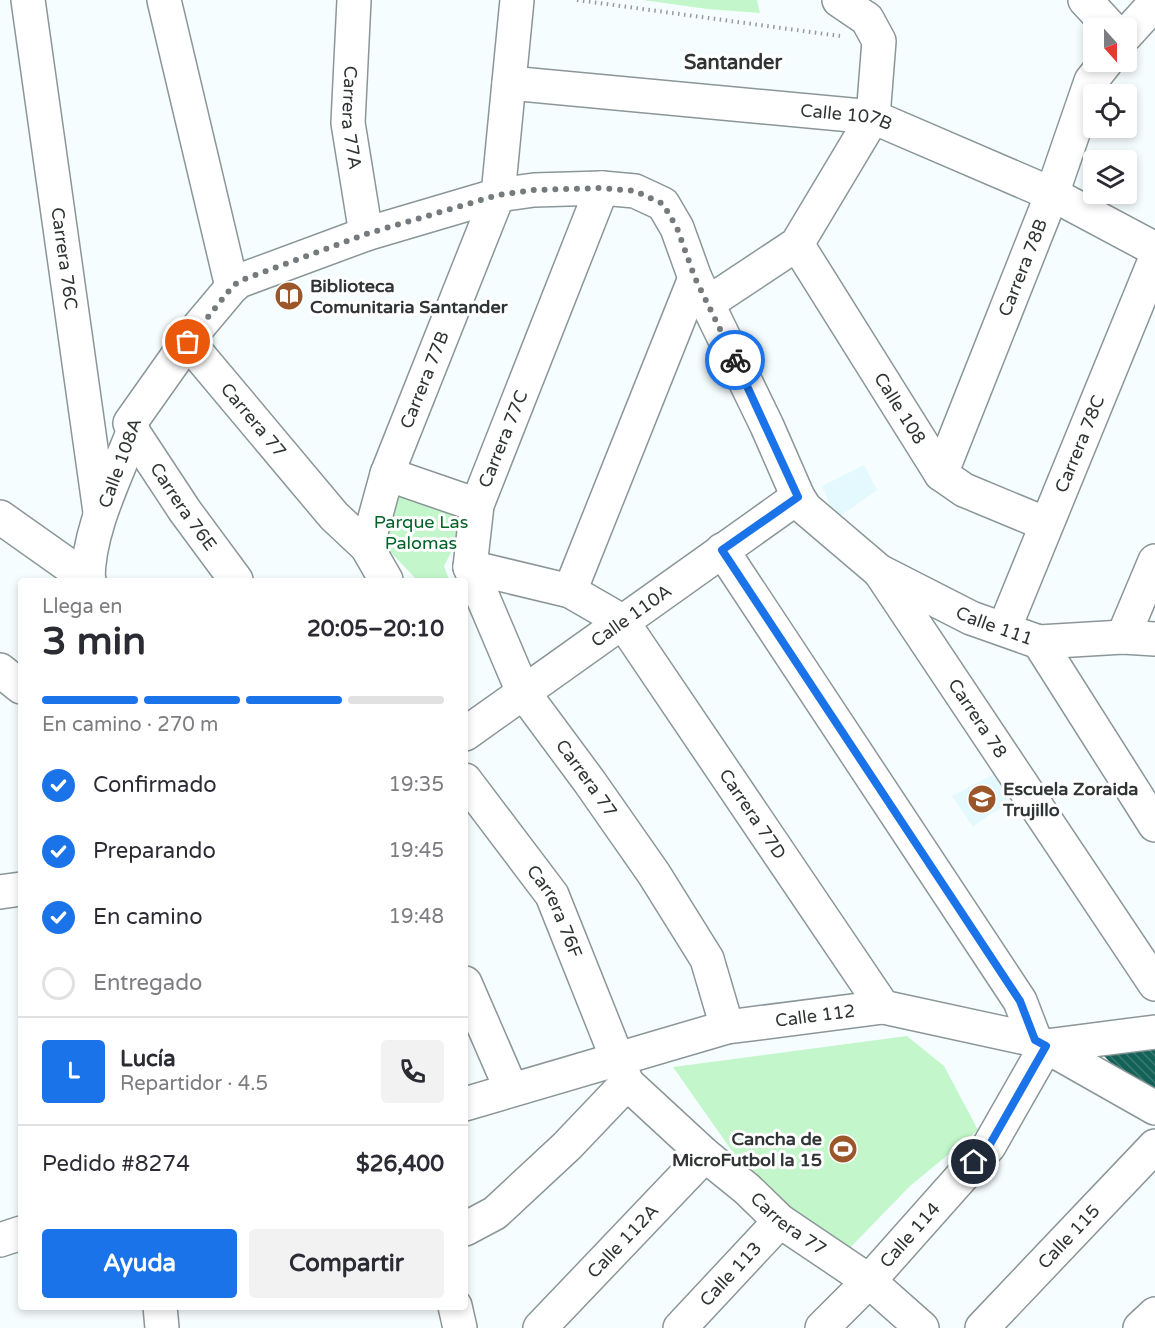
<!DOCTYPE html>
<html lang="es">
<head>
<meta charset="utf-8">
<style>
	:root { --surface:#fff; --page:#f2f2f3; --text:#2b2b33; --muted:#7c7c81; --line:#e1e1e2; --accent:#1a73e8 }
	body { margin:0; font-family:"Varela Round",sans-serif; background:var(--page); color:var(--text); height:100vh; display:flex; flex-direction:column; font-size:22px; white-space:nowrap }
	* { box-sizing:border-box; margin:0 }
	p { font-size:20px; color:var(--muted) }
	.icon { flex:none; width:33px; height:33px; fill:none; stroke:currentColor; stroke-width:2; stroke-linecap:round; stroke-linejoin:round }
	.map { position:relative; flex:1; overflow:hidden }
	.panel { position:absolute; left:18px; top:578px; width:450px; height:732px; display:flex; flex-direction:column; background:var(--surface); border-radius:6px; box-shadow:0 3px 9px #0003 }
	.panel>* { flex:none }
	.needle { width:39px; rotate:159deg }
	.fabs { position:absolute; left:1083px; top:18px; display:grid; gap:12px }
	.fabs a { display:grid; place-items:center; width:54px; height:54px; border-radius:6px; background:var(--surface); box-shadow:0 3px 9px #0003; font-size:30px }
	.pin { position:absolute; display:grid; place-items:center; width:51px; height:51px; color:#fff; margin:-26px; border:3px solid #fff; border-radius:50%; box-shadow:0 2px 6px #0007 }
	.courier { position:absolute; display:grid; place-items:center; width:60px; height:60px; margin:-30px; border:4px solid #1a73e8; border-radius:50%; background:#fff; color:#222; box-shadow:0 2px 8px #0007 }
	.head em { font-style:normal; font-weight:700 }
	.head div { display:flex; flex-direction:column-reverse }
	.head { display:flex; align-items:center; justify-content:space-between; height:102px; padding:0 24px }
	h1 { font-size:39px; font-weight:700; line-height:45px }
	.bar { display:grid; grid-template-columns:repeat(4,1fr); gap:9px 6px; align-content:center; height:72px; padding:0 24px }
	.bar i { height:8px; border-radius:4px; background:var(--line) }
	.bar .active { background:var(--accent) }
	.bar p { grid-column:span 4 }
	.line { display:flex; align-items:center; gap:15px; padding:0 24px; border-top:2px solid var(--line) }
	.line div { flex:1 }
	.round { display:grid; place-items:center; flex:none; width:63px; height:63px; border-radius:6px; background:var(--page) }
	ol { padding:0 24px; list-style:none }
	li { display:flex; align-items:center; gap:18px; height:66px }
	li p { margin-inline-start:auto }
	li .icon { padding:6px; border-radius:50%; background:var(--accent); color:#fff; stroke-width:4 }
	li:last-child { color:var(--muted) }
	li i { width:33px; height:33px; border:3px solid var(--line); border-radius:50% }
	.button { display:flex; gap:12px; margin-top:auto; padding:12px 24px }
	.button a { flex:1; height:69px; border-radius:6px; background:var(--accent); color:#fff; font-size:24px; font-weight:700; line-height:69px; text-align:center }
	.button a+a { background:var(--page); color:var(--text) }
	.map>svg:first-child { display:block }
</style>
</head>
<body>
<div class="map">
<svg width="1155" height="1328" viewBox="0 0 1155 1328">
	<defs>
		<pattern id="building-back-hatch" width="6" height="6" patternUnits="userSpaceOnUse" patternTransform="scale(1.5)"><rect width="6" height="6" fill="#136257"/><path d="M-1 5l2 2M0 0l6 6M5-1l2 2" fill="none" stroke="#3e7a72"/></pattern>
	</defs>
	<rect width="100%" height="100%" fill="#f6fdff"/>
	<g fill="#e4f9fe">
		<polygon points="864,465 877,490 836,519 822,486"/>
		<polygon points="996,773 1011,803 989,815 973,827 952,796"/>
	</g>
	<g fill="#c3f7cb">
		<polygon points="643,0 757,0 760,13 707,9"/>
		<polygon points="389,485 473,510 444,566 449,580 417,580 383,544"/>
		<polygon points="907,1036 944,1066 978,1130 910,1186 844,1254 744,1168 673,1067"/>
	</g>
	<polygon fill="url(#building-back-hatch)" points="1155,1039 1155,1088 1128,1080 1096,1048"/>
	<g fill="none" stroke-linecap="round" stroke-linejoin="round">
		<g stroke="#8b9698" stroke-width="36">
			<g id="minor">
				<path id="s1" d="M28,0L100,512"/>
				<polyline points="164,0 232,287"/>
				<path id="s2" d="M354,0L348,123L366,234"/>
				<polyline points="1085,0 1111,28"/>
				<polyline points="1126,35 1155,3"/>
				<path id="s3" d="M509,83L873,117L1052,194L1155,249"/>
				<path id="s4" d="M602,188L477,505L470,567L523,692L589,781L654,874L707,959L727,1027"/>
				<path id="s5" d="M797,244L941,474L964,490L1046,524"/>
				<polyline points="708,303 797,244 873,117 879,41 867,19 839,0"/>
				<path id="s6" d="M188,342L334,516L367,547L386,580"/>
				<path id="s7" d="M133,432L185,511L236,580"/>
				<polyline points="387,474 477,505"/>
				<path id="s8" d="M941,474L1052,194L1091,81L1106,62"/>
				<polyline points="0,517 89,580"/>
				<path id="s9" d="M367,547L387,474L498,195L517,0"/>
				<polyline points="722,550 1020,1001 1035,1040"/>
				<path id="s10" d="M470,567L570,591L622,621L883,1007"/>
				<path id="s11" d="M880,572L1155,984"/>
				<path id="s12" d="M88,580C88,530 115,479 133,432L130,423L195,331L232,287L239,281L366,234L498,195L534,190L602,188L635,191L663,204L677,228L695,278L767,426L798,497L805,508L879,571L971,618L1039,642L1123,637L1155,639"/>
				<polyline points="570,591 695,278"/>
				<path id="s13" d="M1004,629L1155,260"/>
				<polyline points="1123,637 1155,561"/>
				<polyline points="1039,642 1155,825"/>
				<polyline points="0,670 21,687"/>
				<path id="s14" d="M465,734L798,497"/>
				<path id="s15" d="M465,780L552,895L627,1083L705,1155L747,1189L780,1221L869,1281L922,1328"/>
				<polyline points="0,892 21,889"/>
				<polyline points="465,983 511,1089"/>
				<path id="s16" d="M465,1104L727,1027L883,1007L1035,1040L1155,1108"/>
				<polyline points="465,1229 495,1213 567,1146 627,1083"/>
				<polyline points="0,1240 21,1233"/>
				<polyline points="160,1306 162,1328"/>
				<polyline points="455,1306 460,1328"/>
				<path id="s17" d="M540,1328L705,1155"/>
				<path id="s18" d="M680,1328L780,1221"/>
				<path id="s19" d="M822,1328L869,1281L989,1146L1046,1046L1155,1032"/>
				<path id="s20" d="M982,1328L1155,1146"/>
				<polyline points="1140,1328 1155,1314"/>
			</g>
		</g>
		<polyline stroke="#969b9d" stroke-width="4" stroke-dasharray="1.5 4.5" stroke-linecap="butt" points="577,0 840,36"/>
		<use href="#minor" stroke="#fff" stroke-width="33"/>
	</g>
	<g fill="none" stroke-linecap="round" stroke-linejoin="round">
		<polyline stroke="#757a7c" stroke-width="6" stroke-dasharray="0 10.8" points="188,342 232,287 239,281 366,234 498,195 534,190 602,188 635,191 663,204 677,228 695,278 735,360"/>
		<polyline stroke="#1a73e8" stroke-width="8" points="735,360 798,497 722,550 1020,1001 1035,1040 1046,1046 989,1146 974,1162"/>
	</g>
	<defs>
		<g id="library-disc" transform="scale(1.5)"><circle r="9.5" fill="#9b5729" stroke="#fff"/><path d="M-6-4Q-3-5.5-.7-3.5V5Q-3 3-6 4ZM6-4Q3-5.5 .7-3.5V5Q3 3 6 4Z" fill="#fff"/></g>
		<g id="school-disc" transform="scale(1.5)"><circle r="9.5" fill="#9b5729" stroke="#fff"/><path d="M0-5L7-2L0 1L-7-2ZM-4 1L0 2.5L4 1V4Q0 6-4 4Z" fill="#fff"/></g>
		<g id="stadium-disc" transform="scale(1.5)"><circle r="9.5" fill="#9b5729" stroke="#fff"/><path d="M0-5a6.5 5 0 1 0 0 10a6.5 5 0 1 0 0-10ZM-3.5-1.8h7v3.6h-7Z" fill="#fff"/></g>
	</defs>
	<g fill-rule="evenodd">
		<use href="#library-disc" x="289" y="296"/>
		<use href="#school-disc" x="982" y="799"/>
		<use href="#stadium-disc" x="843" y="1149"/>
	</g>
	<g text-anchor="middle" stroke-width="6" stroke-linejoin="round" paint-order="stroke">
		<g font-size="18" fill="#303435" stroke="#fff">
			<text dy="6" stroke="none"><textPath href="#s2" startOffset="118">Carrera 77A</textPath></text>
			<text dy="6" stroke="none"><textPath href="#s3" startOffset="339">Calle 107B</textPath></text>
			<text dy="6" stroke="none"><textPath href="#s1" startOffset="261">Carrera 76C</textPath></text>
			<text dy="6" stroke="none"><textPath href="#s8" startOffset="222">Carrera 78B</textPath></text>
			<text dy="6" stroke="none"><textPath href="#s9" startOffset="177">Carrera 77B</textPath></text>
			<text dy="6" stroke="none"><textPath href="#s5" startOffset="194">Calle 108</textPath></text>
			<text dy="6" stroke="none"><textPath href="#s6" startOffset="102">Carrera 77</textPath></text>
			<text transform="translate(503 439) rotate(-68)" y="6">Carrera 77C</text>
			<text dy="6" stroke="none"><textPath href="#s13" startOffset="200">Carrera 78C</textPath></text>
			<text transform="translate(120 463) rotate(-70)" y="6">Calle 108A</text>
			<text dy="6" stroke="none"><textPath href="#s7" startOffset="90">Carrera 76E</textPath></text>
			<text dy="6" stroke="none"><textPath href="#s14" startOffset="204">Calle 110A</textPath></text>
			<text dy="6" stroke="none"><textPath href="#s12" startOffset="1347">Calle 111</textPath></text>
			<text dy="6" stroke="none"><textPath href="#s11" startOffset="176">Carrera 78</textPath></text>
			<text dy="6" stroke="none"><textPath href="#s4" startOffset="646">Carrera 77</textPath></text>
			<text dy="6" stroke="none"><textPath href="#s10" startOffset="396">Carrera 77D</textPath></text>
			<text dy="6" stroke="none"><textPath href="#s15" startOffset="160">Carrera 76F</textPath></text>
			<text dy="6" stroke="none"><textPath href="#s16" startOffset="362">Calle 112</textPath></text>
			<text dy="6" stroke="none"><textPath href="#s15" startOffset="561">Carrera 77</textPath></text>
			<text dy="6" stroke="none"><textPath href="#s19" startOffset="128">Calle 114</textPath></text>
			<text dy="6" stroke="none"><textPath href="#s20" startOffset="126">Calle 115</textPath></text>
			<text dy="6" stroke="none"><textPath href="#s17" startOffset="120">Calle 112A</textPath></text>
			<text dy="6" stroke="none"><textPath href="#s18" startOffset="74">Calle 113</textPath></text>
		</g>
		<g font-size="18" font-weight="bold" fill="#303435" stroke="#fff" text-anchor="start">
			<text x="310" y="292">Biblioteca<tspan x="310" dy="21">Comunitaria Santander</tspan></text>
			<text x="1003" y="795">Escuela Zoraida<tspan x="1003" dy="21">Trujillo</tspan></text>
			<text x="822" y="1145" text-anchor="end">Cancha de<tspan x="822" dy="21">MicroFutbol la 15</tspan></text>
		</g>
		<g font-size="18" fill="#016328" stroke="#fff">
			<text x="421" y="528">Parque Las<tspan x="421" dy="21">Palomas</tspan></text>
		</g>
		<g font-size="20" font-weight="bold" fill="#303435" stroke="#fff">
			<text x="733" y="69">Santander</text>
		</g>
	</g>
</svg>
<div class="fabs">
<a><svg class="needle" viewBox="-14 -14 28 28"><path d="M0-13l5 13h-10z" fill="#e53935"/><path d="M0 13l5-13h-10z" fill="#7c7c81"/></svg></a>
<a><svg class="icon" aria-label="locate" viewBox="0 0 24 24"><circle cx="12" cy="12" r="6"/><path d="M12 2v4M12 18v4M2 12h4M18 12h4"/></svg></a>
<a><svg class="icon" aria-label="layers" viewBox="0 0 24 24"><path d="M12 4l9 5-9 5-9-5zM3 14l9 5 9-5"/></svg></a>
</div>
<div class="pin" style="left:188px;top:342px;background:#ea580c"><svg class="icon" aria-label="bag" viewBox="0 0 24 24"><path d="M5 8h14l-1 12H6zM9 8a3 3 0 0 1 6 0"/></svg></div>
<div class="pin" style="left:974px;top:1162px;background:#1f2937"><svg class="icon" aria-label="home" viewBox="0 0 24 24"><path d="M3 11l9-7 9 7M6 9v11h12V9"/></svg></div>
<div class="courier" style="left:735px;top:360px"><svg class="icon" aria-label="bike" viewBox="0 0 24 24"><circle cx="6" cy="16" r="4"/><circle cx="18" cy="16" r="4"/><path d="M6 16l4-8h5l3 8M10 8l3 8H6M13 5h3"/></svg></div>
<section class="panel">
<div class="head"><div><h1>3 min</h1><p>Llega en</p></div><em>20:05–20:10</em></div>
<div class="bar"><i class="active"></i><i class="active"></i><i class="active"></i><i></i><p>En camino · 270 m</p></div>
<ol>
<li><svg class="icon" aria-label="check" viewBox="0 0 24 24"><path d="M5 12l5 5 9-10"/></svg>Confirmado<p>19:35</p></li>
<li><svg class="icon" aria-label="check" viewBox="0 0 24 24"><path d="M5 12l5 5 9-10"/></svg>Preparando<p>19:45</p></li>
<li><svg class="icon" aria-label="check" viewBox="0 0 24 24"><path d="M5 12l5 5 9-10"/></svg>En camino<p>19:48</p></li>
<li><i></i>Entregado</li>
</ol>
<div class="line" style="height:108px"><b class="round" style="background:var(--accent);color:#fff">L</b><div><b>Lucía</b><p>Repartidor · 4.5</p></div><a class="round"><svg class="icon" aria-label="phone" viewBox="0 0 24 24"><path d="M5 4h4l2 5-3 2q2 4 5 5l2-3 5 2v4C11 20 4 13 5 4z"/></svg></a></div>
<div class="line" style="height:78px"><div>Pedido #8274</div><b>$26,400</b></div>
<div class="button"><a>Ayuda</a><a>Compartir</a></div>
</section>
</div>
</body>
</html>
